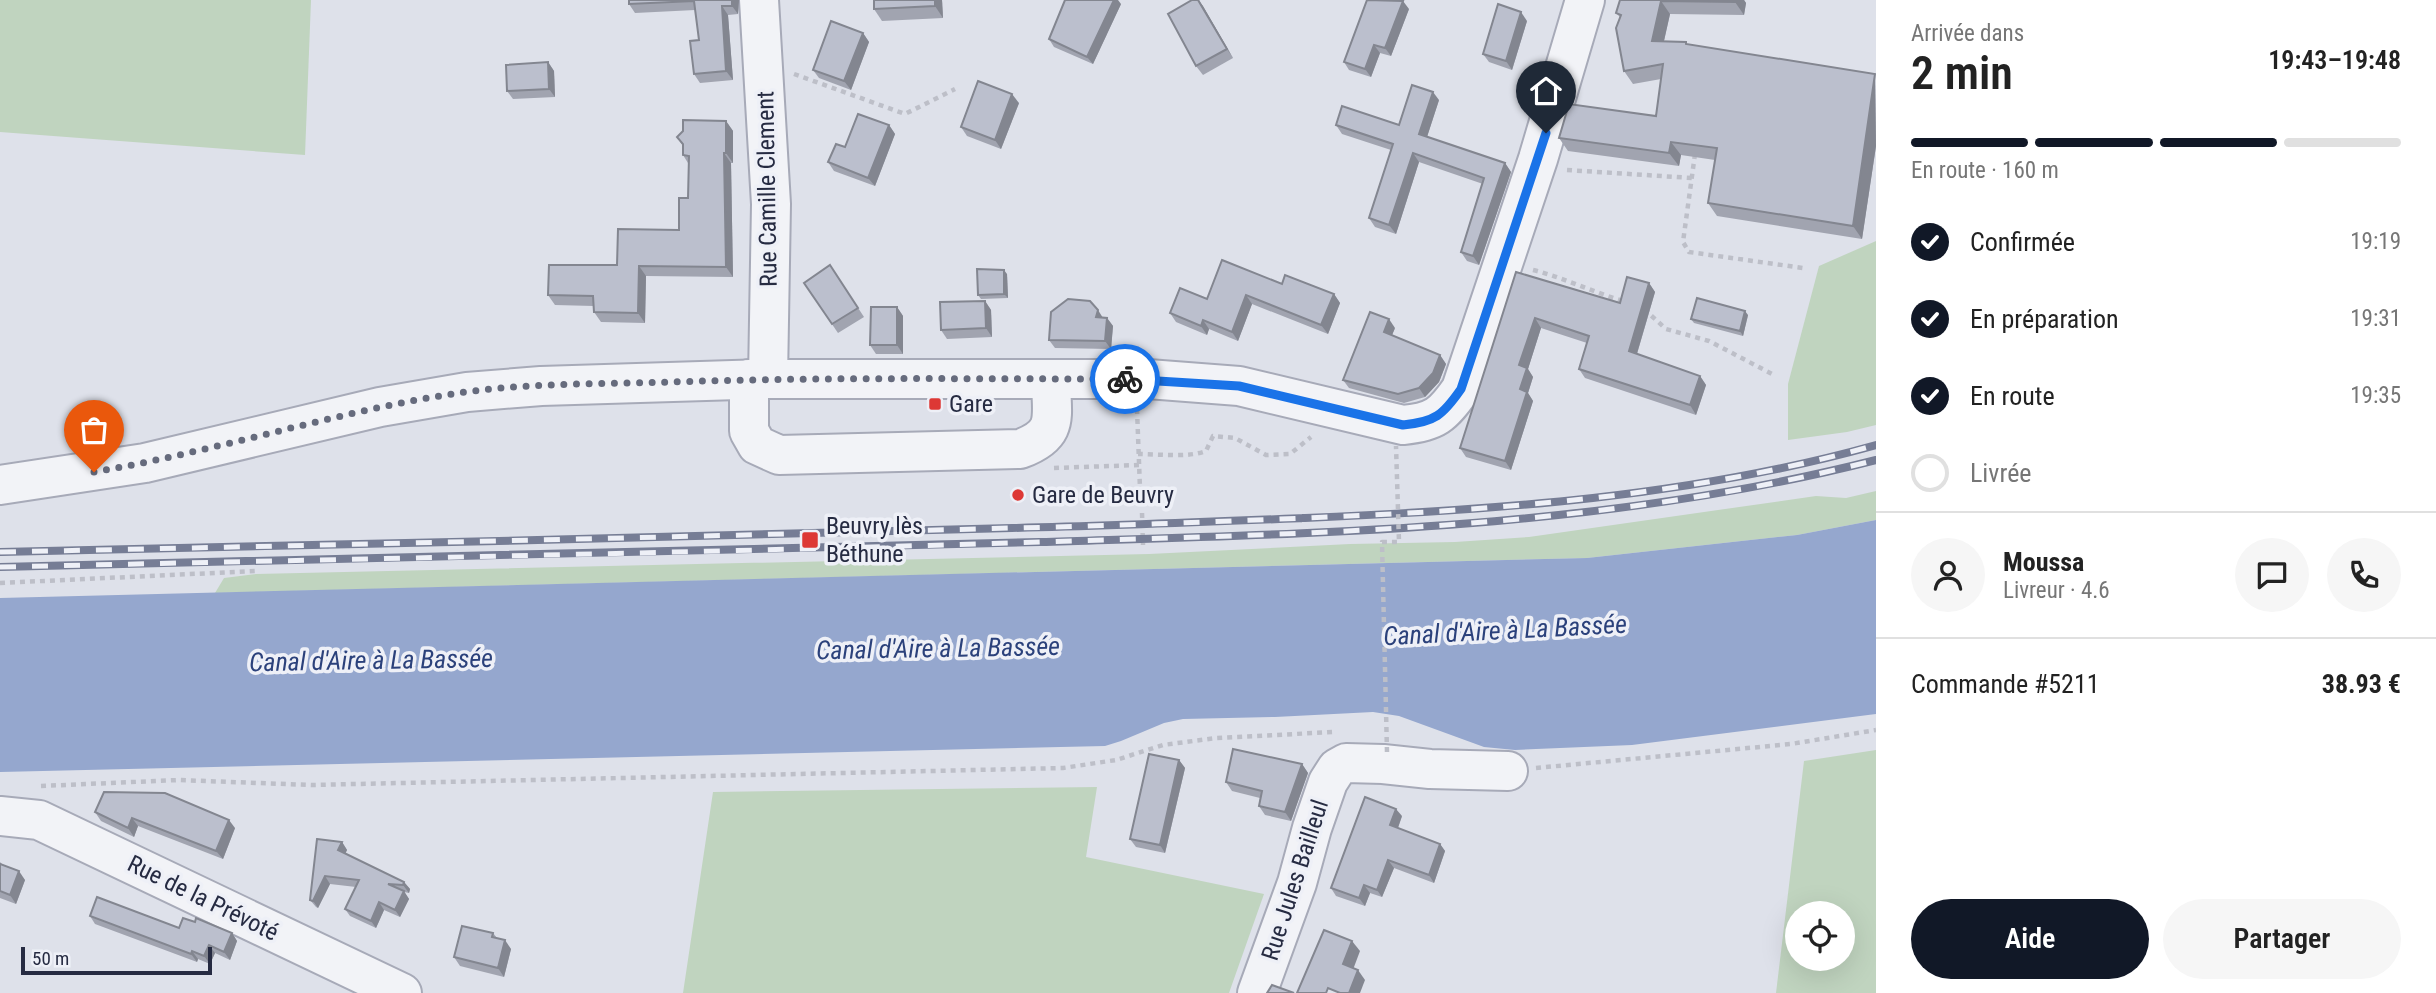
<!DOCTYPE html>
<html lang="fr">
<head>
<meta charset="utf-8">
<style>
	:root { --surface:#fff; --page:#f6f6f6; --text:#222; --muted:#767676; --line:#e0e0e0; --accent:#111827 }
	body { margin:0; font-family:"Roboto Condensed",sans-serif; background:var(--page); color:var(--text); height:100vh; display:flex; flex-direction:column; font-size:26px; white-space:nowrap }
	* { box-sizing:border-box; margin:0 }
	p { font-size:23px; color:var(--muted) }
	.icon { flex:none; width:38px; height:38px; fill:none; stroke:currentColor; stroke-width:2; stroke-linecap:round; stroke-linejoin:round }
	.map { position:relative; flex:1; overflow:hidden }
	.side { display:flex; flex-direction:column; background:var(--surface); width:560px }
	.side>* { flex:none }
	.tools { position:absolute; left:1785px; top:901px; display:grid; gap:14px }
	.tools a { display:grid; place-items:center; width:70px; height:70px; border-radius:50%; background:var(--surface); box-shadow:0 7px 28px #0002; font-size:35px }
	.scale { position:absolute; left:21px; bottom:18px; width:191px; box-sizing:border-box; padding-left:7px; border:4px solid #262b42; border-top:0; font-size:19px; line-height:24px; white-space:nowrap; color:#262b42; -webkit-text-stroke:5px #eef0f7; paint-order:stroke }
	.pin { position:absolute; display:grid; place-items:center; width:60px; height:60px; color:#fff; margin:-72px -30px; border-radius:50% 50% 50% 0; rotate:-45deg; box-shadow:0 0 7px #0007 }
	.pin .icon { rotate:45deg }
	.courier { position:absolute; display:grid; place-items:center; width:70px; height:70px; margin:-35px; border:5px solid #1a73e8; border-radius:50%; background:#fff; color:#222; box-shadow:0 2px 9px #0007 }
	.summary em { font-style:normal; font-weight:600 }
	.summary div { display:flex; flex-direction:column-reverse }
	.summary { display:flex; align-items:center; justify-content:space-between; height:119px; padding:0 35px }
	h1 { font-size:46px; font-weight:600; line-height:52px }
	.bar { display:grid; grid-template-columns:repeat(4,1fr); gap:10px 7px; align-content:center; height:84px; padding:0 35px }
	.bar i { height:9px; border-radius:5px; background:var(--line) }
	.bar .selected { background:var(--accent) }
	.bar p { grid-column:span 4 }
	.line { display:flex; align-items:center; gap:18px; padding:0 35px; border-top:2px solid var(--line) }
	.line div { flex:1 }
	.round { display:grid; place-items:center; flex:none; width:74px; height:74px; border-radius:37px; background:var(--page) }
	ol { padding:0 35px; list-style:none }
	li { display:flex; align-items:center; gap:21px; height:77px }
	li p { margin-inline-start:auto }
	li .icon { padding:7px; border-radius:50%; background:var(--accent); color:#fff; stroke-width:4 }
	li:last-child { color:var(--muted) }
	li i { width:38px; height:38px; border:4px solid var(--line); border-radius:50% }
	.cta { display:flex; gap:14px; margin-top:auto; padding:14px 35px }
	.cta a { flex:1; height:80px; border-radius:42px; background:var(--accent); color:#fff; font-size:28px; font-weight:600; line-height:80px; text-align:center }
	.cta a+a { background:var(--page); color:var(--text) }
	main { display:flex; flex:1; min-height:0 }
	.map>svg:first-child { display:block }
</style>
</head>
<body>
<main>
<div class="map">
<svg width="1876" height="993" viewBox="0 0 1876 993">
	<rect width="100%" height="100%" fill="#dee1ea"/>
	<g fill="#c0d4bf" fill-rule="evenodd">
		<polygon points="0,0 311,0 305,155 0,132"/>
		<polygon points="1876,241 1876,425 1847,432 1788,440 1788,384 1819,266"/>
		<polygon points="1876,491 1876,520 1797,535 1587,558 215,593 224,578 256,574 1149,554 1350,544 1455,542 1529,537 1816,496 1846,498"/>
		<path d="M1876,750V993H1776L1804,761ZM1797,914H1843V959H1797Z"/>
		<polygon points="1097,787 1086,857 1264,894 1229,993 683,993 713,792"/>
	</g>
	<polygon fill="#95a7ce" points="1876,520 1876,714 1868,715 1632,745 1515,750 1484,747 1399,716 1373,712 1275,717 1183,719 1164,723 1121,741 1105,746 0,772 0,598 1587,558 1797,535"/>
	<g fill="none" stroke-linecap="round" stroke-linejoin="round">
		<g stroke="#a7aab8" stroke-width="42">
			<g id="minor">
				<polyline points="759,0 771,204 768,379"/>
				<path d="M749,379V431L757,445L779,455L1020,449C1061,434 1051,416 1051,379"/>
				<path d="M0,485L145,463L380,407L467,392L541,386L768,379H1148L1239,386L1403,425C1435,422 1443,415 1461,389L1538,159L1585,0"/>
				<polyline points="0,816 39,820 402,993"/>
				<polyline points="1257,993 1297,883 1312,828 1328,782 1337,768 1346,763 1383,764 1430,769 1508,771"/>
			</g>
		</g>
		<g stroke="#bdbfc8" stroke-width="4.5" stroke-dasharray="5 5" stroke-linecap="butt">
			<polyline points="794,74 905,114 955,89"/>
			<polyline points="1695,154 1683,242 1689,252 1803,268"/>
			<polyline points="1567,170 1692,178"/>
			<path d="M1533,270C1565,278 1594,293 1627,302"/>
			<polyline points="1644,309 1666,329 1709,341 1776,376"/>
			<polyline points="1137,409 1140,489"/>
			<path d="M1138,454C1159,454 1188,458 1206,451L1213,436L1235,438L1266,455L1290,454L1311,437"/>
			<polyline points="1054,468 1139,465"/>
			<polyline points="1142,513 1143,545"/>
			<polyline points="0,583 256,571"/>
			<polyline points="1536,768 1791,744 1876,730"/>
			<polyline points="41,786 179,780 312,785 1063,768 1116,760 1163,745 1216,738 1334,732"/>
		</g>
		<use href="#minor" stroke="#f2f3f7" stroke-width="38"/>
		<g stroke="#767d95" stroke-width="8">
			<g id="rail">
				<path d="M0,552C337,545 675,537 1012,528C1110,526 1207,522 1305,518C1497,510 1690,497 1876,445"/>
				<path d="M0,567C347,559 694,553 1040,542C1322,533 1601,530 1876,460"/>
			</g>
		</g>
		<use href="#rail" stroke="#eef0f7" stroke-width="5" stroke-dasharray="16" stroke-linecap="butt"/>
		<polyline stroke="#bdbfc8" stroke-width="4.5" stroke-dasharray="5 5" stroke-linecap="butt" points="1387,752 1382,542 1399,542 1396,446"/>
	</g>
	<g fill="#a1a4b0">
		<polygon points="629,0 739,0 738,14 728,15 733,80 700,83 694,74 699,40 695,10 635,13 629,4"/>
		<polygon points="942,0 943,18 882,21 874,9"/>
		<polygon points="1199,0 1233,58 1203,75 1196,66"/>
		<polygon points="1620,0 1744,0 1746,3 1744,15 1670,14 1664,41 1875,74 1876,146 1862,239 1717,216 1708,203 1715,160 1681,155 1679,166 1568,151 1559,138 1656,116 1661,79 1633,84 1624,71 1620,17 1616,13"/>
		<polygon points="1121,4 1093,64 1054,47 1049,39"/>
		<polygon points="1409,9 1391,56 1380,53 1371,77 1349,70 1344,62"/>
		<polygon points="1527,21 1512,70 1489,62 1483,54"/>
		<polygon points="863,33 869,42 851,90 819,78 813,70"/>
		<polygon points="548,62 554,71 555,97 513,99 507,91"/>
		<polygon points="1439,100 1427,137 1505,163 1511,172 1479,265 1467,261 1461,252 1483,184 1419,162 1396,234 1375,227 1369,218 1391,150 1342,134 1336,125 1399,125"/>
		<polygon points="1019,103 1001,149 967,136 961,127"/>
		<polygon points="726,121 733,131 733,163 731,163 733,277 646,276 645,323 601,322 594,312 594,306 555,305 548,295 617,265 679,230 688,198 688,163 683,155 683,146 677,137"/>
		<polygon points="889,125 895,134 875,186 834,171 828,162"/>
		<polygon points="830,265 864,317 838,333 804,283"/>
		<polygon points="1516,272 1620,303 1649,283 1655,292 1637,354 1700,376 1706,385 1696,415 1585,378 1579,369 1587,343 1541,328 1528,369 1533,377 1528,393 1533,401 1511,470 1466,457 1460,448"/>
		<polygon points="1007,274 1008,298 981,299 978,295"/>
		<polygon points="1282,284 1334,294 1340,303 1328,334 1252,304 1238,341 1209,329 1207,335 1176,322 1170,313 1207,299"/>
		<polygon points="985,301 991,310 992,337 947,339 941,330"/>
		<polygon points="897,307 903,316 903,354 876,354 870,345"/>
		<polygon points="1748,315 1743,336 1694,323 1691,319"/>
		<polygon points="1103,317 1107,318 1113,326 1111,349 1055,348 1049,340"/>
		<polygon points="1395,328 1392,335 1440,355 1446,364 1439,382 1425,397 1404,403 1349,388 1343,380"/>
		<polygon points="1179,760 1185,768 1165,853 1136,847 1130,839"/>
		<polygon points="1302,764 1308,773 1291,821 1265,815 1259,806 1260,798 1232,791 1226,782"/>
		<polygon points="95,812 235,828 223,859 138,826 134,837 101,821"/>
		<polygon points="1402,816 1398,828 1440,844 1445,851 1434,883 1394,868 1382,897 1370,893 1365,906 1336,896 1331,888"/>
		<polygon points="342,842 347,850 345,854 404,882 410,889 409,893 404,892 409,899 400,917 384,910 376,928 350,916 345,909 356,887 330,884 318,908 316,907 310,900"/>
		<polygon points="0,862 2,864 25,880 16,904 0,898"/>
		<polygon points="90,916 179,928 195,922 232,933 237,941 230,960 215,953 210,964 198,959 197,962 95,924"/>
		<polygon points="493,933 497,938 511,949 504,977 460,966 454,957"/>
	</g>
	<g fill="#838690">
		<polygon points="732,0 739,0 738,14 732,6"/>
		<polygon points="935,0 942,0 943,18 935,6"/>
		<polygon points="1114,0 1118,0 1121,4 1093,64 1087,57"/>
		<polygon points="1198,0 1203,6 1233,58 1227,49"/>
		<polygon points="1735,0 1744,0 1746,3 1744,15 1735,2"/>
		<polygon points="1403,1 1409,9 1391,56 1385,48"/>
		<polygon points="1661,1 1670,14 1661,54 1652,41"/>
		<polygon points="722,6 728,15 733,80 726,71"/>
		<polygon points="1521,12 1527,21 1512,70 1506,61"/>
		<polygon points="863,33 869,42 851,90 844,81"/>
		<polygon points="1374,45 1380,53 1371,77 1365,69"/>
		<polygon points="548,62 554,71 555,97 549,89"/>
		<polygon points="1875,74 1876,146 1862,239 1853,226"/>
		<polygon points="1433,92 1439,100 1425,143 1419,134"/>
		<polygon points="1012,94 1019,103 1001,149 995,140"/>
		<polygon points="726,121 733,131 733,163 726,153"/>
		<polygon points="889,125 895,134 875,186 868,178"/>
		<polygon points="1671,142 1681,155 1679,166 1669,153"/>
		<polygon points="724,153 731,163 733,277 726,267"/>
		<polygon points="1413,153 1419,162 1396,234 1389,225"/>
		<polygon points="1505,163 1511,172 1479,265 1473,256"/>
		<polygon points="639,266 646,276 645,323 638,313"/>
		<polygon points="1004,270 1007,274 1008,298 1004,294"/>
		<polygon points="1649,283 1655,292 1635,360 1629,351"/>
		<polygon points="1334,294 1340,303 1328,334 1321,325"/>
		<polygon points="1246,295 1252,304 1238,341 1232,332"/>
		<polygon points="985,301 991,310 992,337 986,328"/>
		<polygon points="897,307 903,316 903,354 897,345"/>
		<polygon points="1098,310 1103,318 1096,317"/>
		<polygon points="1745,311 1748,315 1743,336 1740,331"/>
		<polygon points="1107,318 1113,326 1111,349 1105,341"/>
		<polygon points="1535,318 1541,328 1528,369 1533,377 1528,393 1533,401 1511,470 1505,461 1520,389 1519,365"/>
		<polygon points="1389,319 1395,328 1390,340 1384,332"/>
		<polygon points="1203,320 1209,329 1207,335 1201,326"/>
		<polygon points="1440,355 1446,364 1439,382 1425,397 1419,388"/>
		<polygon points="1700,376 1706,385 1696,415 1690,405"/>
		<polygon points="1179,760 1185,768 1165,853 1160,845"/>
		<polygon points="1302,764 1308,773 1291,821 1285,812"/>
		<polygon points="1396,809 1402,816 1396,833 1390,825"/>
		<polygon points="132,818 138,826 134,837 128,828"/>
		<polygon points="229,820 235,828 223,859 216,851"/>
		<polygon points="342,842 347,850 343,858 338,850"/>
		<polygon points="1440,844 1445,851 1434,883 1429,875"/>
		<polygon points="1388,860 1394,868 1382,897 1377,890"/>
		<polygon points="19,871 25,880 16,904 10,895"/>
		<polygon points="325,876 330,884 318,908 313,901"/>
		<polygon points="404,882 410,889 409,893 403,885"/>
		<polygon points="1364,885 1370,893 1365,906 1359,898"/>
		<polygon points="404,891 409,899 400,917 395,910"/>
		<polygon points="379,902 384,910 376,928 371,921"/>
		<polygon points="232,933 237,941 230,960 224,952"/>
		<polygon points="505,940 511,949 504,977 498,968"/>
		<polygon points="1352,941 1360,951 1351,975 1343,964"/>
		<polygon points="209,945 215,953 210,964 204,956"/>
		<polygon points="192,951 198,959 197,962 191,954"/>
		<polygon points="1358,970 1365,980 1360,993 1349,993"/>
	</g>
	<g fill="#bbbfcd" stroke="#838690" stroke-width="2">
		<polygon points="629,0 732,0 732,6 722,6 726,71 694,74 690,41 699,40 694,1 629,4"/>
		<polygon points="874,0 935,0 935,6 874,9"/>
		<polygon points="1065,0 1114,0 1087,57 1049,39"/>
		<polygon points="1192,0 1198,0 1227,49 1196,66 1168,14"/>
		<polygon points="1367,0 1403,1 1385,48 1374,45 1365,69 1344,62"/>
		<polygon points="1620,0 1735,0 1735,2 1661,1 1652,41 1686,42 1686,44 1875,74 1853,226 1708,203 1717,148 1671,142 1669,153 1559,138 1569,104 1656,116 1663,64 1624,71 1616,28 1621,15 1616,13"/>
		<polygon points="1498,4 1521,12 1506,61 1483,54"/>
		<polygon points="831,21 863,33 844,81 813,70"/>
		<polygon points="548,62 549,89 507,91 506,65"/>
		<polygon points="978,81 1012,94 995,140 961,127"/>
		<polygon points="1412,85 1433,92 1419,134 1505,163 1473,256 1461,252 1484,178 1413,153 1389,225 1369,218 1393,144 1336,125 1342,106 1399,125"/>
		<polygon points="858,114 889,125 868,178 828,162 836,144 845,147"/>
		<polygon points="683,120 726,121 726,153 724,153 726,267 639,266 638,313 594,312 593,296 548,295 549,265 617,265 618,229 679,230 679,198 688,198 689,156 683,155 683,144 677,137 683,131"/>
		<polygon points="1222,260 1282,284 1285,275 1334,294 1321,325 1246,295 1232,332 1203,320 1201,326 1170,313 1180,288 1207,299"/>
		<polygon points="830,265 858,308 832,324 804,283"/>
		<polygon points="977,269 1004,270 1004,294 978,295"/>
		<polygon points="1516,272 1620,303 1627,277 1649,283 1629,351 1700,376 1690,405 1579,369 1589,336 1535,318 1519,365 1527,368 1520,389 1527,392 1505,461 1460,448"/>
		<polygon points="1697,298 1745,311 1740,331 1691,319"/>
		<polygon points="1068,299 1090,301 1098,310 1096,317 1107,318 1105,341 1049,340 1051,312"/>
		<polygon points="985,301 986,328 941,330 940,302"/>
		<polygon points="871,307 897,307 897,345 870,345"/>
		<polygon points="1370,312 1389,319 1384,332 1440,355 1433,373 1419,388 1398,394 1343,380"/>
		<polygon points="1233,749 1302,764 1285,812 1259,806 1262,791 1226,782"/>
		<polygon points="1149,754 1179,760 1160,845 1130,839"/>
		<polygon points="104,792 165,793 229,820 216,851 132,818 128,828 95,812"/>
		<polygon points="1365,797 1396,809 1390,825 1440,844 1429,875 1388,860 1377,890 1364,885 1359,898 1331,888"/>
		<polygon points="317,839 342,842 338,850 404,882 403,885 388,884 404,891 395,910 379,902 371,921 345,909 359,880 325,876 313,901 310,900"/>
		<polygon points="0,864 19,871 10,895 0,891"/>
		<polygon points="97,897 179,928 183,918 195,922 196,918 232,933 224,952 209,945 204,956 192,951 191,954 90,916"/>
		<polygon points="462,926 493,933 492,937 505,940 498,968 454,957"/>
		<polygon points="1324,930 1352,941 1343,964 1358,970 1349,993 1340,993 1328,988 1326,993 1297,993"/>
		<polygon points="1272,985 1294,993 1267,993"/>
	</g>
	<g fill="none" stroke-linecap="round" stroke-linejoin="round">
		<path stroke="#666b7d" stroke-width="7" stroke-dasharray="0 12.6" d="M94,472C219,451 340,410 465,392C533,383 603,384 671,382C822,377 974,379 1125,379"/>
		<path stroke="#1a73e8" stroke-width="9" d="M1125,379L1239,386L1403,425C1435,422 1443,415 1461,389L1546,133"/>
	</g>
	<g fill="#dd3835" stroke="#eef0f7" stroke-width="2.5">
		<rect x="928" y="397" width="14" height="14" rx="3.5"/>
		<circle cx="1018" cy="495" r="7"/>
		<rect x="801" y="531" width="18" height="18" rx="3.5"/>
	</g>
	<g text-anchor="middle" stroke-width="7" stroke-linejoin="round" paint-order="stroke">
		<g font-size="24" fill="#262b42" stroke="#eef0f7">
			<text transform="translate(767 189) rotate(-91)" y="8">Rue Camille Clement</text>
			<text transform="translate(1295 880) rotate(-72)" y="8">Rue Jules Bailleul</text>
			<text transform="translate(203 898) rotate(26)" y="8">Rue de la Prévoté</text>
		</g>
		<g font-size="24" fill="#262b42" stroke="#eef0f7" text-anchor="start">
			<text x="949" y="412">Gare</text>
			<text x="1032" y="503">Gare de Beuvry</text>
			<text x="826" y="534">Beuvry lès<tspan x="826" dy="28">Béthune</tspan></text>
		</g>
		<g font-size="26" font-style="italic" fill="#2b417b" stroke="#eef0f7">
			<text transform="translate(1505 630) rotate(-3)" y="9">Canal d'Aire à La Bassée</text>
			<text transform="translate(938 648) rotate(-1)" y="9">Canal d'Aire à La Bassée</text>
			<text transform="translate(371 660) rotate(-1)" y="9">Canal d'Aire à La Bassée</text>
		</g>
	</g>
</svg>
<div class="tools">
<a><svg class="icon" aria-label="locate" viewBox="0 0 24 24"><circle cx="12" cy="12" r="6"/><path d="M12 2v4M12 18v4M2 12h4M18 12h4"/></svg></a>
</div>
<div class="scale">50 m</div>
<div class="pin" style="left:94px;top:472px;background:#ea580c"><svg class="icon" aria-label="bag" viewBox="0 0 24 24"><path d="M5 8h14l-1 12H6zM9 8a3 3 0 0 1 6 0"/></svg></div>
<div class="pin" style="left:1546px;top:133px;background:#1f2937"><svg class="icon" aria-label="home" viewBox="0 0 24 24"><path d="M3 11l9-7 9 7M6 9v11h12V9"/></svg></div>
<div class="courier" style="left:1125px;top:379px"><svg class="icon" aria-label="bike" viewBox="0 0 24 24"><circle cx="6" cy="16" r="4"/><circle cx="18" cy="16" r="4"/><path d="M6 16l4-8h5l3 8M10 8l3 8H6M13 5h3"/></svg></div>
</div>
<section class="side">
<div class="summary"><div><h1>2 min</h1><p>Arrivée dans</p></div><em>19:43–19:48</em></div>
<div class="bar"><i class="selected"></i><i class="selected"></i><i class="selected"></i><i></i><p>En route · 160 m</p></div>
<ol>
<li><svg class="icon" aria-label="check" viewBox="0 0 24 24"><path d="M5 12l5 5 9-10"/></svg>Confirmée<p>19:19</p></li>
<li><svg class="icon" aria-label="check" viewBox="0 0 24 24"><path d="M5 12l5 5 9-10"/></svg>En préparation<p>19:31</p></li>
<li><svg class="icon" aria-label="check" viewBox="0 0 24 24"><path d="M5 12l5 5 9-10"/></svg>En route<p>19:35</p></li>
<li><i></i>Livrée</li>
</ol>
<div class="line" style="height:126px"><a class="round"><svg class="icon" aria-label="person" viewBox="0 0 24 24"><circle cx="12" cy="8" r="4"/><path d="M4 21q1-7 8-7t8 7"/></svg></a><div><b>Moussa</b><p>Livreur · 4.6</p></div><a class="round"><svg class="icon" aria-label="chat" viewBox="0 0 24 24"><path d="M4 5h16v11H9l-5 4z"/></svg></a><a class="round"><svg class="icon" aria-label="phone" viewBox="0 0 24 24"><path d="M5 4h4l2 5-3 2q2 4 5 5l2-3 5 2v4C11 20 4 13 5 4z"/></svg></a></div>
<div class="line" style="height:91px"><div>Commande #5211</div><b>38.93 €</b></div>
<div class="cta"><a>Aide</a><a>Partager</a></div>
</section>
</main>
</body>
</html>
